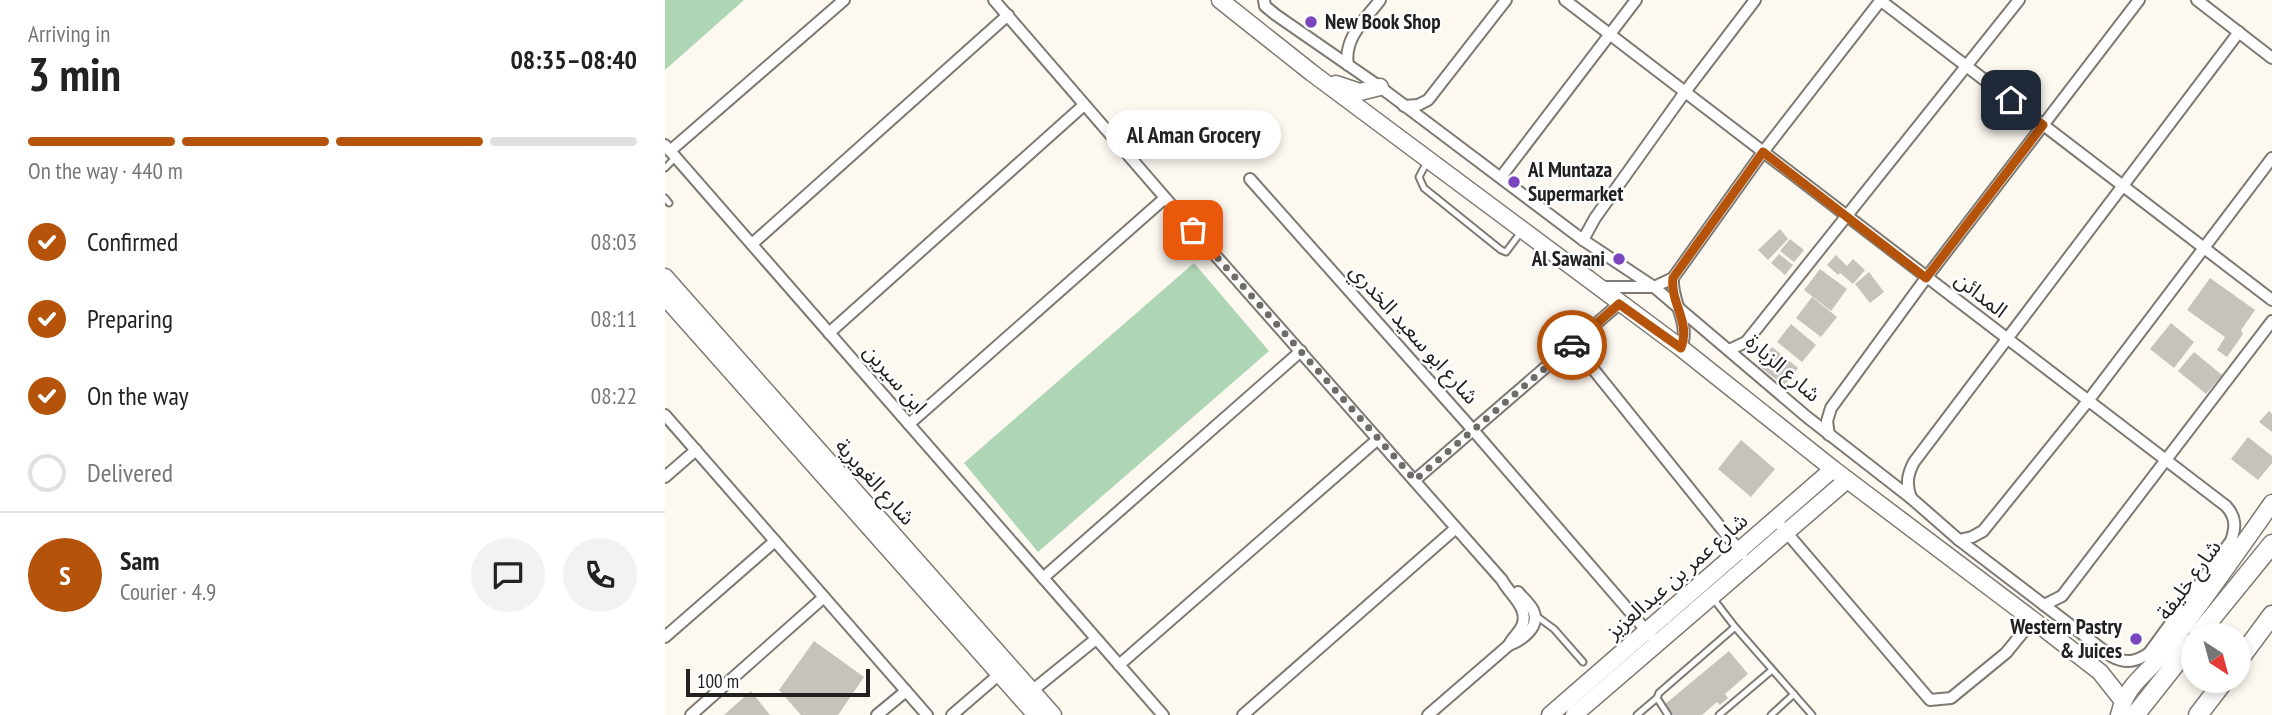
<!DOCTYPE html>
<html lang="en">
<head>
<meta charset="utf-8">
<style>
	:root { --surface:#fff; --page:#f2f2f2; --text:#222; --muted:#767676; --line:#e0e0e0; --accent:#b45309 }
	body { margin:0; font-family:"PT Sans Narrow","Noto Sans Arabic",sans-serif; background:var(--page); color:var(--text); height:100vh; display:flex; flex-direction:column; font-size:26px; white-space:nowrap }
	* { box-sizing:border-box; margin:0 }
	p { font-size:23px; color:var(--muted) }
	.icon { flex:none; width:38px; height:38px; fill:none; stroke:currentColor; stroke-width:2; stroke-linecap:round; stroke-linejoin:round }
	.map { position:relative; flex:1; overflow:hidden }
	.side { display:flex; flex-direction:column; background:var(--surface); width:665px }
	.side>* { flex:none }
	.needle { width:46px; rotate:144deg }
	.controls { position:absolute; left:1516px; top:623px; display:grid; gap:14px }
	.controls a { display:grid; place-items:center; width:70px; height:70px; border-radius:50%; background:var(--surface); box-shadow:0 4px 10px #0003; font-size:35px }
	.scale { position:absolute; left:21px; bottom:18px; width:184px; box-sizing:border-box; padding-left:7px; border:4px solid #23211f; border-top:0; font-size:19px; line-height:24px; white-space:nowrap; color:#23211f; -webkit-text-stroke:5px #fff; paint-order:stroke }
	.pin { position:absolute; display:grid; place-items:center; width:60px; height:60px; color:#fff; margin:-30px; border-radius:14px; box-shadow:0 4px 10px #0006 }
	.courier { position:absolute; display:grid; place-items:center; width:70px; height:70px; margin:-35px; border:5px solid #b45309; border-radius:50%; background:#fff; color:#222; box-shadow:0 2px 9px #0007 }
	.bubble { position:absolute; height:49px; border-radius:24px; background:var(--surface); box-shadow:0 4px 10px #0003; font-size:23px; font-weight:700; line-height:49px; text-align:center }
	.head em { font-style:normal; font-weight:700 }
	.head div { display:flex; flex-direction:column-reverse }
	.head { display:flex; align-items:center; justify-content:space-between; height:119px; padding:0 28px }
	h1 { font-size:46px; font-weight:700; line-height:52px }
	.bar { display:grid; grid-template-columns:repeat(4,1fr); gap:10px 7px; align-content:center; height:84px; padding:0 28px }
	.bar i { height:9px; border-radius:5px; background:var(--line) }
	.bar .on { background:var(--accent) }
	.bar p { grid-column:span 4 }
	.line { display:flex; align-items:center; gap:18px; padding:0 28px; border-top:2px solid var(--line) }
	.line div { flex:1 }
	.round { display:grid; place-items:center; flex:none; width:74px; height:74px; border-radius:37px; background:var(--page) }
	ol { padding:0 28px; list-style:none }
	li { display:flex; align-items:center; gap:21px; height:77px }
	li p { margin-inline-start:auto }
	li .icon { padding:7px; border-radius:50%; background:var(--accent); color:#fff; stroke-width:4 }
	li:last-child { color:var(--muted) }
	li i { width:38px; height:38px; border:4px solid var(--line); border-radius:50% }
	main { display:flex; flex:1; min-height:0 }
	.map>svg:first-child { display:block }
</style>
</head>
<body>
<main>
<section class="side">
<div class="head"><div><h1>3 min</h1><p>Arriving in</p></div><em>08:35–08:40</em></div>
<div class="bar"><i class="on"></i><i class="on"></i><i class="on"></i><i></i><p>On the way · 440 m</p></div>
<ol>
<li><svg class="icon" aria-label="check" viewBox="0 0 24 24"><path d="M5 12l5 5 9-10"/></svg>Confirmed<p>08:03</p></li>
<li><svg class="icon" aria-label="check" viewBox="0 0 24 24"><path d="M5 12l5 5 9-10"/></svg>Preparing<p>08:11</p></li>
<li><svg class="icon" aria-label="check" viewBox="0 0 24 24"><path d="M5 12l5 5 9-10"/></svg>On the way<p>08:22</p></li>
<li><i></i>Delivered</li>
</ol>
<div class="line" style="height:126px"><b class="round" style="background:var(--accent);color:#fff">S</b><div><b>Sam</b><p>Courier · 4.9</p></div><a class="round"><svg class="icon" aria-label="chat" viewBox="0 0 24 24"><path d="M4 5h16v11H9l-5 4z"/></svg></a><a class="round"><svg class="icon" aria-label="phone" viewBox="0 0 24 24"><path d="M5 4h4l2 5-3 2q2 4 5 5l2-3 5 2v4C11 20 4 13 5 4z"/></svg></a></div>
</section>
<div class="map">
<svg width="1607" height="715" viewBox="0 0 1607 715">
	<rect width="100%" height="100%" fill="#fdf8f0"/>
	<g fill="#aed6b4">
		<polygon points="0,0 79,0 0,70"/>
		<polygon points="529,263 604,351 373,552 299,463"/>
	</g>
	<g fill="#c7c2bc">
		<polygon points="1115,229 1123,239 1103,260 1093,250"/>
		<polygon points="1125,239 1139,250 1129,262 1115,251"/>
		<polygon points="1114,254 1128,265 1120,275 1106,263"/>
		<polygon points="1171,255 1182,266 1188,259 1200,270 1188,284 1175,273 1173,275 1162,265"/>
		<polygon points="1155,269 1182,289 1166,311 1139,290"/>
		<polygon points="1204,272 1219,292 1205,303 1190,284"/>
		<polygon points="1545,278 1590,310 1576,330 1578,334 1562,357 1552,350 1560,337 1522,310"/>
		<polygon points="1147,297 1172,317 1156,337 1131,318"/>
		<polygon points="1506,323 1529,342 1509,368 1485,349"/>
		<polygon points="1126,324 1151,345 1137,362 1112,342"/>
		<polygon points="1107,347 1133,368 1119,386 1093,365"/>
		<polygon points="1529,352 1557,375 1541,394 1513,371"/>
		<polygon points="1604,411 1607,414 1607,432 1594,422"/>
		<polygon points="1583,437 1607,456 1607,463 1593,480 1566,459"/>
		<polygon points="1076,440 1110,469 1086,497 1053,469"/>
		<polygon points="149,641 199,677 173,715 136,715 114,690"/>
		<polygon points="1064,651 1083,674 1060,694 1063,698 1055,705 1052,702 1037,715 1008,715 999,705"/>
		<polygon points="86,691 105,715 59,715"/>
	</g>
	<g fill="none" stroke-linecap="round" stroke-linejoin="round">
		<g stroke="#7d7973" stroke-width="9">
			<g id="lane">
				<polyline points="762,162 754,177 759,188 836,250 841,252 856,232"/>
				<polyline points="0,168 10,158"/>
				<polyline points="0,198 4,203"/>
				<polyline points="1047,597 1070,627 1147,715"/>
				<polyline points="870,615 889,629 918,662"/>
				<polyline points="972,715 992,698"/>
				<polyline points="1003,715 992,698 994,693 1070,627"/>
				<polyline points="1054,715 1107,670"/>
				<polyline points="1106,715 1129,694"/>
			</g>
		</g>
		<g stroke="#7d7973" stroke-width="14">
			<g id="street">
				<path d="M329,0L528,230L837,580C844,594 865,608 857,626C854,633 847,638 844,645"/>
				<path d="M599,0L600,6L611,15L715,87L918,240L989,287L1142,417L1246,498L1294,540L1446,656C1461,664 1471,662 1484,653L1566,541C1571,527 1571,517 1561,506L900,0"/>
				<polyline points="1215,0 1607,300"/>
				<polyline points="1532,0 1607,58"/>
				<path d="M683,65C678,38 701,19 715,0"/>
				<polyline points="739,106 753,105 763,100 841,0"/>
				<polyline points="0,145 498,715"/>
				<polyline points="5,151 179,0"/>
				<polyline points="836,177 971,0"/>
				<polyline points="585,179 808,430 985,635"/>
				<polyline points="918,240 930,218 1020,92 1090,0"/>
				<polyline points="87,244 343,15"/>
				<path d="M1008,278C1006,303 1026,323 1016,348"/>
				<polyline points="933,287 989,287 1008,278 1098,152 1216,0"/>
				<polyline points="164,333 419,105"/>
				<polyline points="908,344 1077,554"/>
				<polyline points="1064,350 1081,342 1354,0"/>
				<polyline points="0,415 262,715"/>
				<polyline points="244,424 500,198"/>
				<polyline points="1164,435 1162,421 1166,408 1261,278 1474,0"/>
				<polyline points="0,477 31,450"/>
				<polyline points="750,480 954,304"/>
				<path d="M1246,498C1241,485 1242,475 1249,462L1574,32"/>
				<polyline points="1110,519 1265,700 1286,698 1341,653 1368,620"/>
				<polyline points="1294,540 1307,537 1318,531 1423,401 1607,158"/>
				<polyline points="378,578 636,351"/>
				<polyline points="1379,605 1397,596 1607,321"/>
				<polyline points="0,637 110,541"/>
				<polyline points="454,665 713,439"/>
				<polyline points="363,694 431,639"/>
				<polyline points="26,715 159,597"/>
				<polyline points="212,715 241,691"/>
				<polyline points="287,715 337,672"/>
				<polyline points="578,715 791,528"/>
				<path d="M763,715L844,645C857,640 876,627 868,610C865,604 858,598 853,592"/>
			</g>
		</g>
		<g stroke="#7d7973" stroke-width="19">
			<g id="secondary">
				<polyline points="555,0 647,73 1016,348 1168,469 1368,620 1435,672 1458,701"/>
				<polyline points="671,84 695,92 715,87"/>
				<polyline points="0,277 388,715"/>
				<polyline points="0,297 371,715"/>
				<polyline points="885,715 1168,469"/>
				<polyline points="909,715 1182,480"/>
				<path d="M1454,715C1463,681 1481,676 1500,651C1537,603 1572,553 1607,503"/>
			</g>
		</g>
		<g stroke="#7d7973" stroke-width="21">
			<g id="primary">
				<polyline points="1533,635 1607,544"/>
				<polyline points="1573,661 1607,615"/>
				<polyline points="1470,715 1528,642"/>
				<polyline points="1533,715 1559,681"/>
			</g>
		</g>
		<use href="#lane" stroke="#fff" stroke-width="5"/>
		<use href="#street" stroke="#fff" stroke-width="10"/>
		<use href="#secondary" stroke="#fff" stroke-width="16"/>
		<use href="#primary" stroke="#fff" stroke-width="18"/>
	</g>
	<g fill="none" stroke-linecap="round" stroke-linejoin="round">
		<polyline stroke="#6f6c68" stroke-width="7" stroke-dasharray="0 12.6" points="528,230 750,480 907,345"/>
		<path stroke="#b45309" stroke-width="9" d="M907,345L954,304L1016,348C1026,322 1005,303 1008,278L1098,152L1261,278L1378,125L1346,100"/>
	</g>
	<g fill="#7b46bd" stroke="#fff" stroke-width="2.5">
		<circle cx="646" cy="22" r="7"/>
		<circle cx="849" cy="182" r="7"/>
		<circle cx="954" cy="259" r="7"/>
		<circle cx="1471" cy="639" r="7"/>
	</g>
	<g text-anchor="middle" stroke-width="5" stroke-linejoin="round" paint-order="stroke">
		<g font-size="21" font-weight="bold" fill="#23211f" stroke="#fff" text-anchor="start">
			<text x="660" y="29">New Book Shop</text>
			<text x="863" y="177">Al Muntaza<tspan x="863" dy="24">Supermarket</tspan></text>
			<text x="940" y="266" text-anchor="end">Al Sawani</text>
			<text x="1457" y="634" text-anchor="end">Western Pastry<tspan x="1457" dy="24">&amp; Juices</tspan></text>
		</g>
		<g font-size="21" fill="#23211f" stroke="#fff">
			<text transform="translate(1316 295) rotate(38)" y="7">المدائن</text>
			<text transform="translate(749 334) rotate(48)" y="7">شارع ابو سعيد الخدري</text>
			<text transform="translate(1118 368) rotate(41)" y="7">شارع الزبارة</text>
			<text transform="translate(230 379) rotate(49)" y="7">ابن سيرين</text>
			<text transform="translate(210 482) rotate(48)" y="7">شارع الغويرية</text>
			<text transform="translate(1012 576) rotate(-41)" y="7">شارع عمر بن عبدالعزيز</text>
			<text transform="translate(1524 580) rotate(-54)" y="7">شارع خليفة</text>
		</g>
	</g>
</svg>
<div class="controls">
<a><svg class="needle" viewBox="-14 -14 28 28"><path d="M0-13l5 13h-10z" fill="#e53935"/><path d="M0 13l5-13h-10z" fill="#767676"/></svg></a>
</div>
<div class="scale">100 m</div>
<div class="pin" style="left:528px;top:230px;background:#ea580c"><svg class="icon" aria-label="bag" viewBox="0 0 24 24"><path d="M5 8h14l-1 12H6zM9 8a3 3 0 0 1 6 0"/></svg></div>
<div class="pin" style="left:1346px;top:100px;background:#1f2937"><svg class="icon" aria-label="home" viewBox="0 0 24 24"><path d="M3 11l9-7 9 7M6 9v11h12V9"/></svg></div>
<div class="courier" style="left:907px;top:345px"><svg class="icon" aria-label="car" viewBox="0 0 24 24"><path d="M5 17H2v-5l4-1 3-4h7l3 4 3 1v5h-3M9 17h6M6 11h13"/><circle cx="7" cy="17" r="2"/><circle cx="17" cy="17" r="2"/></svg></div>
<div class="bubble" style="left:441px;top:110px;width:175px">Al Aman Grocery</div>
</div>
</main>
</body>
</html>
